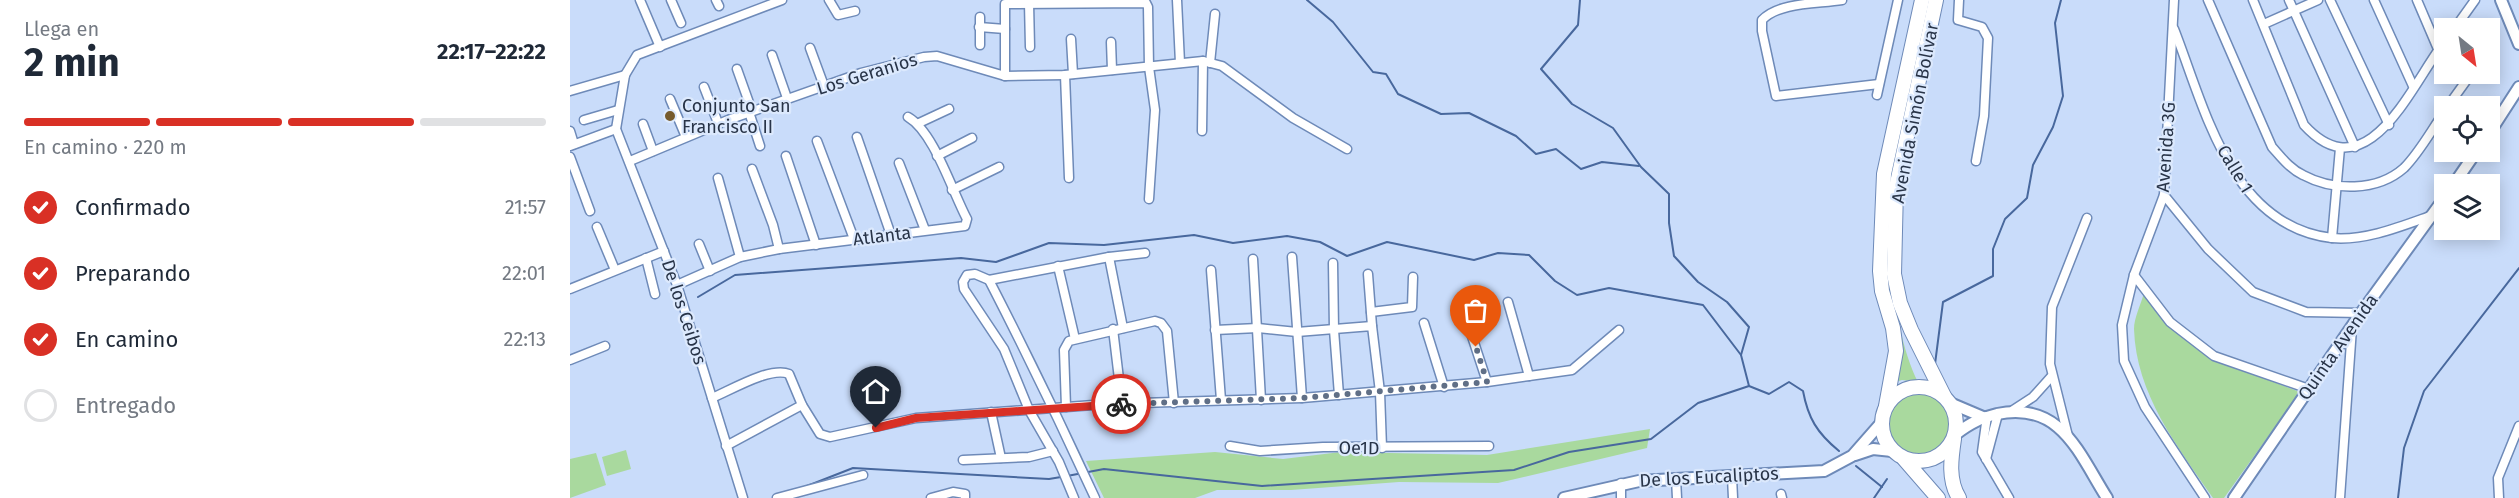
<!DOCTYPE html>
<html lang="es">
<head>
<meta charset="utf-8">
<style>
	:root { --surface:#fff; --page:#f2f2f3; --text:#1f2937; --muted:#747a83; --line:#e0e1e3; --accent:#d93025 }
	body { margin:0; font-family:"Fira Sans",sans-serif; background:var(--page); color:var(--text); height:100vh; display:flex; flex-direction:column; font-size:22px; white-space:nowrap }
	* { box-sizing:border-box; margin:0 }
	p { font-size:20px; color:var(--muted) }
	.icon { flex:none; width:33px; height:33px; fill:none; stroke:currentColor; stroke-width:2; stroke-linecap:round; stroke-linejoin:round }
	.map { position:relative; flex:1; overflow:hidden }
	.details { display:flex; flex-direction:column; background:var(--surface); width:570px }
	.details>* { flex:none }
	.needle { width:39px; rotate:150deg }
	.fabs { position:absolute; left:1864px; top:18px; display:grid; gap:12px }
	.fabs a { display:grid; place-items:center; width:66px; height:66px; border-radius:0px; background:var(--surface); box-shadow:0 3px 15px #0003; font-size:30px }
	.pin { position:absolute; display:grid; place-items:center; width:51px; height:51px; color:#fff; margin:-62px -26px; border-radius:50% 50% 50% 0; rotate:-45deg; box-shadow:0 0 6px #0007 }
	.pin .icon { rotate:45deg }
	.courier { position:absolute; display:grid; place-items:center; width:60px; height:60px; margin:-30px; border:4px solid #d93025; border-radius:50%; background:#fff; color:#222; box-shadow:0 2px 8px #0007 }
	.headline em { font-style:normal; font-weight:700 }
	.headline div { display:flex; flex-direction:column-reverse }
	.headline { display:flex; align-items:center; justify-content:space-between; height:102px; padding:0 24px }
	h1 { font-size:39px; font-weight:700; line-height:45px }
	.bar { display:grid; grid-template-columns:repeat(4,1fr); gap:9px 6px; align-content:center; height:72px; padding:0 24px }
	.bar i { height:8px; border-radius:4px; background:var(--line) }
	.bar .selected { background:var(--accent) }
	.bar p { grid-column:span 4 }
	ol { padding:0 24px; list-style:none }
	li { display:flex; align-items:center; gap:18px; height:66px }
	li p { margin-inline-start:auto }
	li .icon { padding:6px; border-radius:50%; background:var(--accent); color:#fff; stroke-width:4 }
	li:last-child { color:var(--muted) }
	li i { width:33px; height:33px; border:3px solid var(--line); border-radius:50% }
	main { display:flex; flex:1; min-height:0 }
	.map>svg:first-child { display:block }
</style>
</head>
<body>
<main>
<section class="details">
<div class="headline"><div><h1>2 min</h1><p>Llega en</p></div><em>22:17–22:22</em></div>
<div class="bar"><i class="selected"></i><i class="selected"></i><i class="selected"></i><i></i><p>En camino · 220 m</p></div>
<ol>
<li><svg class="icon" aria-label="check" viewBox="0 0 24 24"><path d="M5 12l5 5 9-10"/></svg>Confirmado<p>21:57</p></li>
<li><svg class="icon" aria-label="check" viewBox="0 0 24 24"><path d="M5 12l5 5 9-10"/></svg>Preparando<p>22:01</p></li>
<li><svg class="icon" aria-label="check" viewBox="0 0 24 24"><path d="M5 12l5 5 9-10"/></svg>En camino<p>22:13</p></li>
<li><i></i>Entregado</li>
</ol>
</section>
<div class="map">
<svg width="1949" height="498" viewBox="0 0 1949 498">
	<rect width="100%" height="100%" fill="#c9dcfa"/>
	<g fill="#a9d99e">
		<path d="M1358,0H1363C1350,57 1332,117 1322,174C1313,228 1323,334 1348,382L1332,380L1322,383L1319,293L1315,254V199Z"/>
		<path d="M1574,293L1646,360L1730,392L1654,498H1643C1607,446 1566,394 1564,329C1564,318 1571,304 1574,293Z"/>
		<circle cx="1348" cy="425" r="34"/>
		<polygon points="1080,429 1077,448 928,483 829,482 721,490 647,490 625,498 534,498 516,461 645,452 713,459 771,452 917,455"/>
		<polygon points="56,450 61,469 37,476 32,457"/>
		<polygon points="26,453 36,485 0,498 0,459"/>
	</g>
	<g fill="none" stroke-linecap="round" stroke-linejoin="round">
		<g stroke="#48689d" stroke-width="2">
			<polyline points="737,0 763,22 803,72 816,74 828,94 871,114 899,113 946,136 966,154 986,149 1011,169 1032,162 1069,166"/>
			<path d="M1010,0L1008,25L971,69L1002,104L1043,128L1071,167L1099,194V223L1104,256L1128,282L1157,302L1179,327L1171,355L1179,386L1199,394L1219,382L1233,391C1238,418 1247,433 1269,451"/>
			<polyline points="128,297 165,275 391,258 426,262 479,243 534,245 624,235 663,243 717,236 750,242 777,256 817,242 904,260 928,253 959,255 985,281 1007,295 1039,288 1133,305 1171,355"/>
			<polyline points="1365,364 1373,302 1423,276 1423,249 1435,219 1457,198 1463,165 1483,127 1493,96 1485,23 1491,0"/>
			<polyline points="1286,466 1312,487"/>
			<polyline points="497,476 534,469 692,486 944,470 999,452 1081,439 1128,403 1179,386"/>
			<polyline points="237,486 283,468 479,479 491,477"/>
			<polyline points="1304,498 1317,479"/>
			<polyline points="1828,498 1834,448 1854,391 1949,268"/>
		</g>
		<g stroke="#6e8ab8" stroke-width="11">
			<g id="minor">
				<polyline points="70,0 90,47"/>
				<polyline points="101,0 111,23"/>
				<polyline points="146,0 149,6"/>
				<polyline points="259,0 268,15 285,11"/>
				<polyline points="607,0 610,63"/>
				<path d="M1272,0C1247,4 1209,2 1192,20V31L1206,96L1309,84"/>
				<polyline points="1389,0 1388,20 1412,27 1418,38 1414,116 1406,161"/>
				<polyline points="1604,0 1594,195 1564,275 1552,325 1554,361 1575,407 1635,498"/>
				<path d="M1638,0L1702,147C1711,157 1720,169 1733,175C1763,191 1807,192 1834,168C1850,152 1862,129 1875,111"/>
				<path d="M1683,0L1734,125C1798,195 1842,83 1875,41"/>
				<polyline points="1719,0 1785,147"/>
				<polyline points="1760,0 1819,125"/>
				<polyline points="1804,0 1843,86"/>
				<polyline points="1847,0 1868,49"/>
				<polyline points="459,3 460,47"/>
				<polyline points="410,17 410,45"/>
				<polyline points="1694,24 1748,0"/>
				<polyline points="409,27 435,29"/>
				<polyline points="1885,28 1905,0"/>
				<path d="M1604,29C1635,108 1660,226 1762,238C1796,241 1832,226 1863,215"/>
				<polyline points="501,39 503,74"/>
				<polyline points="541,42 542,70"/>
				<polyline points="240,48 254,86"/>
				<polyline points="202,55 217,98"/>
				<polyline points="640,63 645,14"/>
				<polyline points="167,69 182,111"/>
				<polyline points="495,75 499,178"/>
				<polyline points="435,76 435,4 576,3 578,7 579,67 585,110 579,199"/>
				<polyline points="134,87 148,123"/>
				<polyline points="0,91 55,75"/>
				<polyline points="1307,95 1328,0"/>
				<polyline points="100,99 116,137"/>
				<polyline points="1878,106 1901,74"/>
				<polyline points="179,112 190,146"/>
				<polyline points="14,120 48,110"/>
				<polyline points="349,123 379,109"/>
				<polyline points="73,124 83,151"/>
				<polyline points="0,131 4,144"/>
				<polyline points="632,131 633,61"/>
				<polyline points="287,137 321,235"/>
				<polyline points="247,141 284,239"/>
				<polyline points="0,146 46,129"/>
				<polyline points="216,156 246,245"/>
				<polyline points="367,156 402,138"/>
				<polyline points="0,157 20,211"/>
				<polyline points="60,161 158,120 291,73 354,57 367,56 435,76 495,75 633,61 652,66 723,118 777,149"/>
				<polyline points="329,163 355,230"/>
				<polyline points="182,169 203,225 209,249"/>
				<polyline points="148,178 170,257"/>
				<polyline points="382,190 429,167"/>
				<polyline points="1594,195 1638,249 1683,292 1736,312 1791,313"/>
				<polyline points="27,227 45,270"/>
				<polyline points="1762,238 1770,148"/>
				<polyline points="129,244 140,271"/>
				<polyline points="539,257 553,328"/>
				<polyline points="722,257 732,398"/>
				<polyline points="76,258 85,294"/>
				<polyline points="683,259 691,400"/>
				<polyline points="763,263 764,330 769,395"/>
				<polyline points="488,266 505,339"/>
				<polyline points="641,270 651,400"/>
				<polyline points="798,274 802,326"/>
				<polyline points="1564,275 1600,322 1644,356 1739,389"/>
				<polyline points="419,280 539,257 575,253"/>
				<path d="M107,285L170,257L209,249L395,226L397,219C382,191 364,132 338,117"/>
				<polyline points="0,289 94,251"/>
				<polyline points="938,302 959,376"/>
				<polyline points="801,312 842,307 843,277"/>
				<polyline points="894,312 917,382"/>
				<polyline points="854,323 874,387"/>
				<polyline points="543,329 552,404"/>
				<polyline points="645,330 688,328 727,332 802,326 810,392 812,448"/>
				<polyline points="0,360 35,346"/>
				<path d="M142,398C161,390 201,366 219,374L232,405L250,434L260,437L346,418L537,404L732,398L917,382L1002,370L1049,330"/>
				<polyline points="496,407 494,350 499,341 585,321 591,323 597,331 604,403"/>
				<polyline points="1443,410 1463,397 1481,377"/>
				<polyline points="421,412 431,458"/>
				<polyline points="1417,416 1412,452 1439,498"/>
				<polyline points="1498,436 1480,364 1482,307 1517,218"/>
				<polyline points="156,446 232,405"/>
				<polyline points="660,446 690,451 753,447 919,446"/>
				<polyline points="1416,459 1428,414"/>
				<polyline points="393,460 459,457 483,451"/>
				<polyline points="1162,477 1163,498"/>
				<polyline points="1106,479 1107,498"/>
				<polyline points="1051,483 1051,498"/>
				<polyline points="1211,494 1212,498"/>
				<polyline points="173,498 107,285 46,129 55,75 67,55 212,0"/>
				<polyline points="207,498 293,475"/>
				<polyline points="361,498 383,492 395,494 395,498"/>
				<path d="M504,498L489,462L459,410L434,349L394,289L393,282L397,275L405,274L419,280C456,352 491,424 525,498"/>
				<polyline points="1770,498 1782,328"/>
				<polyline points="1929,498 1928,478 1949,426"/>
			</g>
		</g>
		<g stroke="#6e8ab8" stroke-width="14">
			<g id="tertiary">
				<polyline points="1931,0 1949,44"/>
				<polyline points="1920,132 1949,87"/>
				<polyline points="1884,184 1906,152"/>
				<polyline points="1380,403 1413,417"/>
				<path d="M1386,434C1400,423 1411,418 1427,414C1491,401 1508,452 1537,498"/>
				<polyline points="1285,455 1303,449 1322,451"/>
				<polyline points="994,498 1069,481 1254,471 1282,456 1311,423"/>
				<polyline points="1664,498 1791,313 1875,197"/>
			</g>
		</g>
		<g stroke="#6e8ab8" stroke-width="16">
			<g id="trunk">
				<polyline points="1366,0 1326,188 1324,274 1330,303 1341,330 1374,396"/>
				<circle cx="1349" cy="424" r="37"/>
				<polyline points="1316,406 1326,351 1323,328 1312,291 1310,271 1314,174 1352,0"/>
				<path d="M1384,439C1381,459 1378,480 1389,498"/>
				<polyline points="1334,459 1368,498"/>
			</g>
		</g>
		<use href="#minor" stroke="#fff" stroke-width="8"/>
		<use href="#tertiary" stroke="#fff" stroke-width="10"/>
		<use href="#trunk" stroke="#fff" stroke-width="14"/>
	</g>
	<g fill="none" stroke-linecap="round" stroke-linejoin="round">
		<polyline stroke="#606f86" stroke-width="6" stroke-dasharray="0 10.8" points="551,404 732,398 917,382 906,347"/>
		<polyline stroke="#d93025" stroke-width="8" points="306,428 346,418 551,404"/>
	</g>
	<circle fill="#765b2d" stroke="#dce9fd" stroke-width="2" cx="100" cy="116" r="6"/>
	<g text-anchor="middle" stroke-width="4.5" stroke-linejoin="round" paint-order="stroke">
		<g font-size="18" fill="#283448" stroke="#dce9fd">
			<text transform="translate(297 74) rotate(-17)" y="6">Los Geranios</text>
			<text transform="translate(1345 113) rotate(-79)" y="6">Avenida Simón Bolívar</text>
			<text transform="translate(1596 147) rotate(-86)" y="6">Avenida 3G</text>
			<text transform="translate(1665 169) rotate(59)" y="6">Calle 1</text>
			<text transform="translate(312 236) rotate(-7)" y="6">Atlanta</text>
			<text transform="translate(114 312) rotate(72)" y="6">De los Ceibos</text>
			<text transform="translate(1768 347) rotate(-55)" y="6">Quinta Avenida</text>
			<text transform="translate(789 448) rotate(1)" y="6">Oe1D</text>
			<text transform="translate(1139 477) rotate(-3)" y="6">De los Eucaliptos</text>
		</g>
		<g font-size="18" fill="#283448" stroke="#dce9fd" text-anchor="start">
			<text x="112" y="112">Conjunto San<tspan x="112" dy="21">Francisco II</tspan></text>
		</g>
	</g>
</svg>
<div class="fabs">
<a><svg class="needle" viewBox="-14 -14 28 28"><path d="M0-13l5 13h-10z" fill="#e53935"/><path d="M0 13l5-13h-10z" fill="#747a83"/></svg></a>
<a><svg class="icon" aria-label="locate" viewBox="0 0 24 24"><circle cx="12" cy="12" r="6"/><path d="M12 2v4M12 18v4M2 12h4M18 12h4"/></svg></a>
<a><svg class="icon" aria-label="layers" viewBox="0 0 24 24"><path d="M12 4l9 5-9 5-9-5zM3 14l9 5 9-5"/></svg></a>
</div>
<div class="pin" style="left:906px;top:347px;background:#ea580c"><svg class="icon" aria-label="bag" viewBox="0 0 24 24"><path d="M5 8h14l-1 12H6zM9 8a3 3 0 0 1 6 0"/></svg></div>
<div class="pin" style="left:306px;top:428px;background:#1f2937"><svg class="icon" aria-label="home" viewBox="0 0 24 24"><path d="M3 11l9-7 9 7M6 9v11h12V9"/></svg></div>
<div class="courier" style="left:551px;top:404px"><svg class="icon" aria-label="bike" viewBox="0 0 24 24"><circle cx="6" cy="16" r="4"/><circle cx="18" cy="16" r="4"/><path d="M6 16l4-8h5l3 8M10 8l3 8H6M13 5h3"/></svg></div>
</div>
</main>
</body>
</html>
